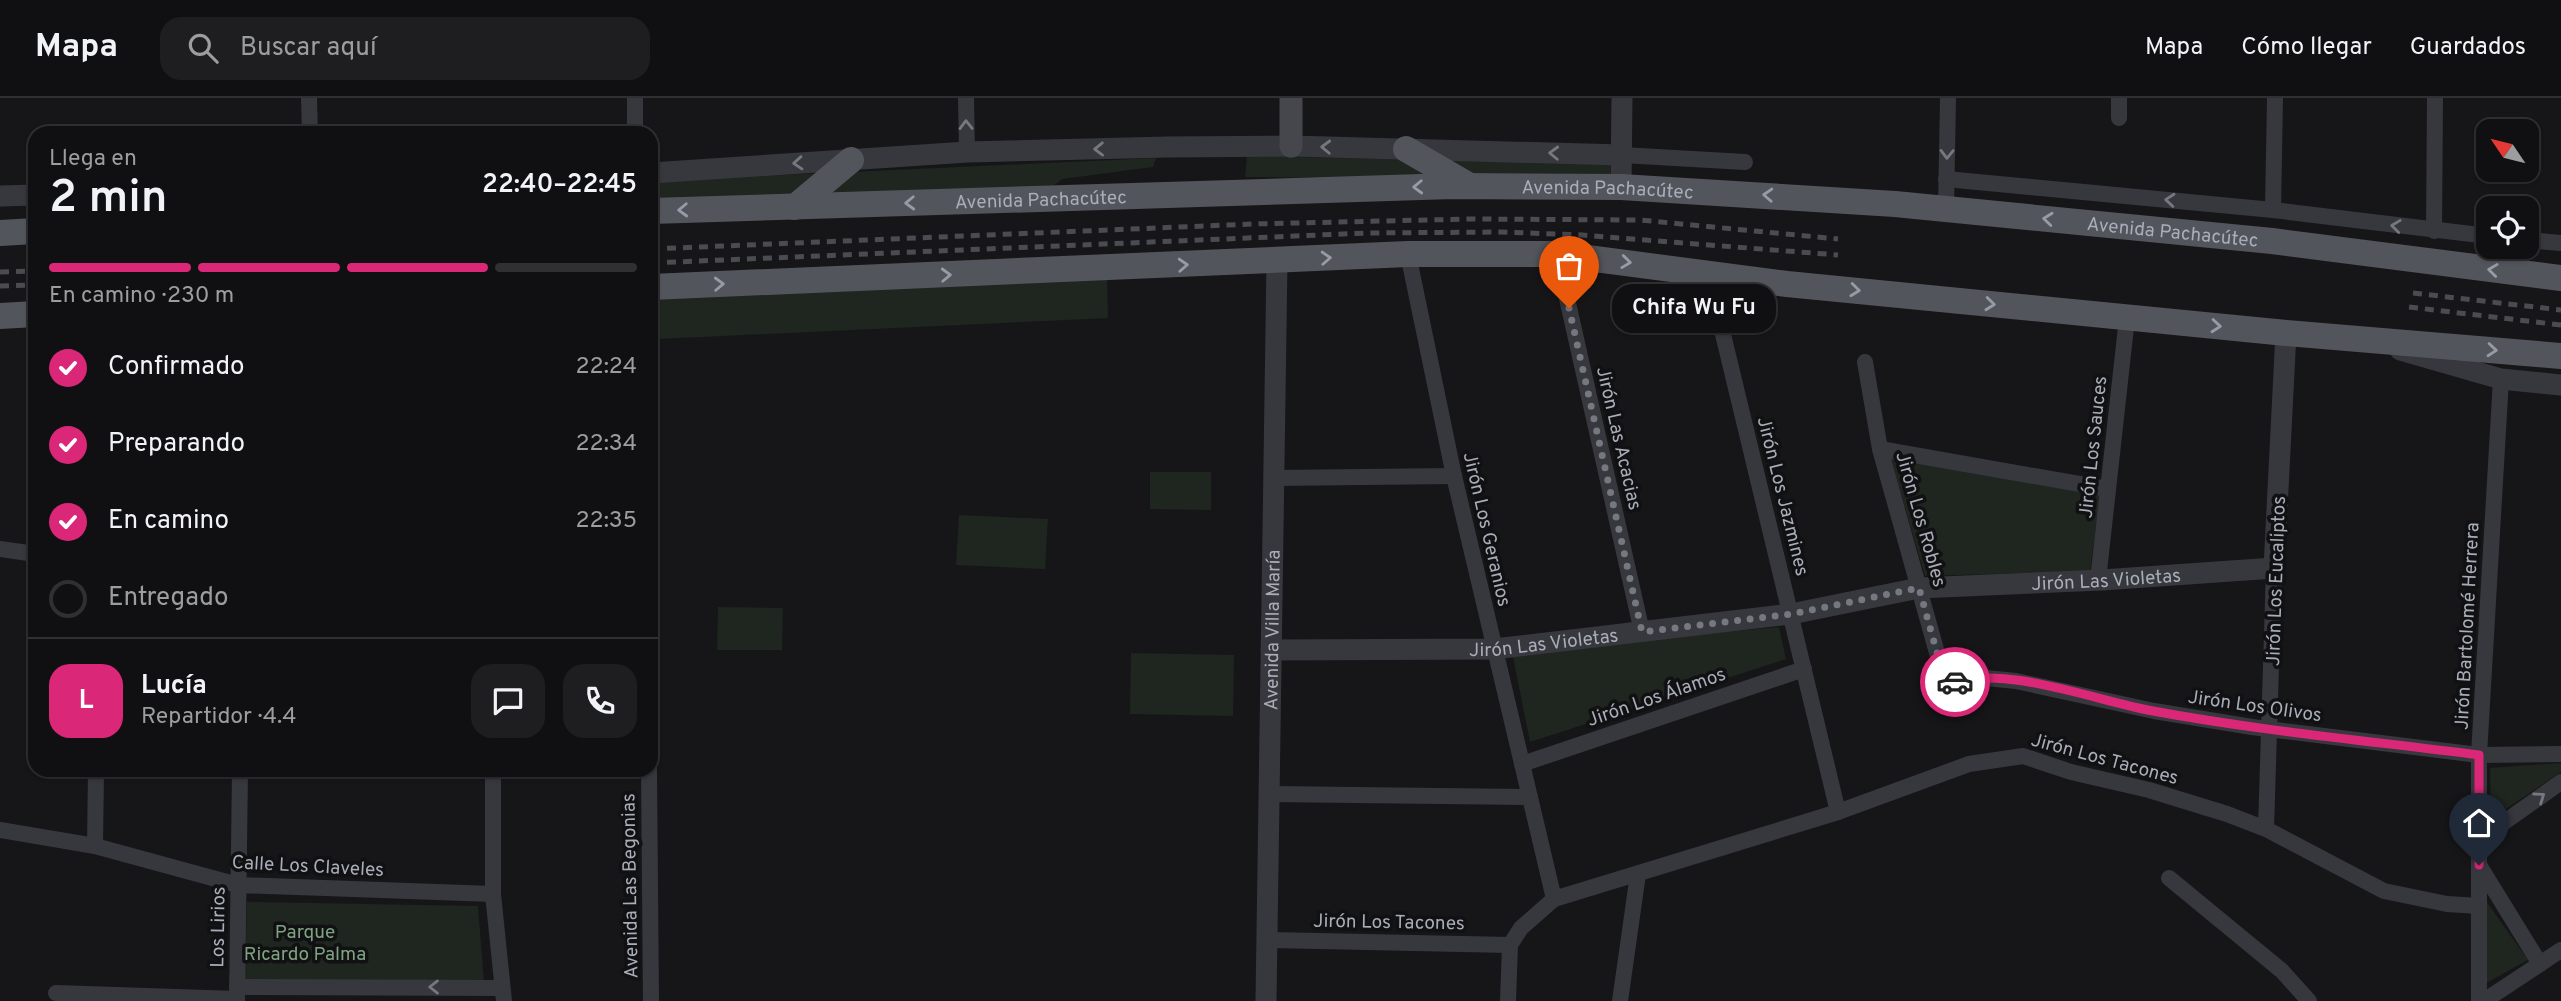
<!DOCTYPE html>
<html lang="es">
<head>
<meta charset="utf-8">
<style>
	:root { --surface:#101012; --page:#1e1e20; --text:#f1f3f6; --muted:#9c9d9f; --line:#303032; --accent:#db2777 }
	body { margin:0; font-family:Overpass,sans-serif; background:var(--page); color:var(--text); height:100vh; display:flex; flex-direction:column; font-size:26px; white-space:nowrap }
	* { box-sizing:border-box; margin:0 }
	p { font-size:23px; color:var(--muted) }
	.icon { flex:none; width:38px; height:38px; fill:none; stroke:currentColor; stroke-width:2; stroke-linecap:round; stroke-linejoin:round }
	.map { position:relative; flex:1; overflow:hidden }
	.details { position:absolute; left:28px; top:28px; width:630px; height:651px; display:flex; flex-direction:column; background:var(--surface); border-radius:21px; box-shadow:0 2px 5px #0004,0 0 0 2px var(--line) }
	.details>* { flex:none }
	.needle { width:46px; rotate:305deg }
	.buttons { position:absolute; left:2476px; top:21px; display:grid; gap:14px }
	.buttons a { display:grid; place-items:center; width:63px; height:63px; border-radius:14px; background:var(--surface); box-shadow:0 2px 5px #0004,0 0 0 2px var(--line); font-size:35px }
	.pin { position:absolute; display:grid; place-items:center; width:60px; height:60px; color:#fff; margin:-72px -30px; border-radius:50% 50% 50% 0; rotate:-45deg; box-shadow:0 0 7px #0007 }
	.pin .icon { rotate:45deg }
	.courier { position:absolute; display:grid; place-items:center; width:70px; height:70px; margin:-35px; border:5px solid #db2777; border-radius:50%; background:#fff; color:#222; box-shadow:0 2px 9px #0007 }
	.bubble { position:absolute; height:49px; border-radius:21px; background:var(--surface); box-shadow:0 2px 5px #0004,0 0 0 2px var(--line); font-size:23px; font-weight:600; line-height:49px; text-align:center }
	.headline em { font-style:normal; font-weight:600 }
	.headline div { display:flex; flex-direction:column-reverse }
	.headline { display:flex; align-items:center; justify-content:space-between; height:119px; padding:0 21px }
	h1 { font-size:46px; font-weight:600; line-height:52px }
	.bar { display:grid; grid-template-columns:repeat(4,1fr); gap:10px 7px; align-content:center; height:84px; padding:0 21px }
	.bar i { height:9px; border-radius:5px; background:var(--line) }
	.bar .selected { background:var(--accent) }
	.bar p { grid-column:span 4 }
	.line { display:flex; align-items:center; gap:18px; padding:0 21px; border-top:2px solid var(--line) }
	.line div { flex:1 }
	.round { display:grid; place-items:center; flex:none; width:74px; height:74px; border-radius:21px; background:var(--page) }
	ol { padding:0 21px; list-style:none }
	li { display:flex; align-items:center; gap:21px; height:77px }
	li p { margin-inline-start:auto }
	li .icon { padding:7px; border-radius:50%; background:var(--accent); color:#fff; stroke-width:4 }
	li:last-child { color:var(--muted) }
	li i { width:38px; height:38px; border:4px solid var(--line); border-radius:50% }
	header { display:flex; align-items:center; gap:42px; box-sizing:border-box; height:98px; padding:0 35px; background:var(--surface); border-bottom:2px solid var(--line) }
	header strong { font-size:33px }
	nav { display:flex; gap:38px; margin-inline-start:auto; font-size:24px }
	.search { width:490px; height:63px; background:var(--page); display:flex; align-items:center; gap:18px; box-sizing:border-box; padding:0 24px; border-radius:21px; color:var(--muted); font-size:26px }
	.map>svg:first-child { display:block }
</style>
</head>
<body>
<header>
<strong>Mapa</strong>
<div class="search"><svg class="icon" aria-label="search" viewBox="0 0 24 24"><circle cx="10" cy="10" r="6"/><path d="M15 15l6 6"/></svg>Buscar aquí</div>
<nav><a>Mapa</a><a>Cómo llegar</a><a>Guardados</a></nav>
</header>
<div class="map">
<svg width="2561" height="903" viewBox="0 0 2561 903">
	<rect width="100%" height="100%" fill="#161618"/>
	<g fill="#1e261f">
		<polygon points="1247,58 1610,66 1610,81 1245,79"/>
		<polygon points="1156,60 1153,69 1062,81 1052,89 651,102 651,83"/>
		<polygon points="1107,178 1108,220 658,241 657,194"/>
		<polygon points="1890,359 2100,398 2090,473 1925,478"/>
		<polygon points="1150,374 1211,374 1211,412 1150,411"/>
		<polygon points="959,417 1048,421 1045,471 956,467"/>
		<polygon points="718,509 783,510 782,552 717,552"/>
		<polygon points="1779,529 1786,561 1530,644 1512,554"/>
		<polygon points="1131,555 1234,557 1233,618 1130,616"/>
		<polygon points="2561,665 2561,674 2491,721 2490,670"/>
		<polygon points="2486,803 2528,862 2486,885"/>
		<polygon points="247,804 478,808 484,885 245,881"/>
	</g>
	<g fill="none" stroke-linecap="round" stroke-linejoin="round">
		<g stroke="#37383d" stroke-width="16">
			<polyline points="309,0 310,35"/>
			<polyline points="635,0 635,35"/>
			<polyline points="966,0 967,54"/>
			<polyline points="2119,0 2119,20"/>
			<polyline points="1622,57 1745,64"/>
			<polyline points="1946,81 2273,112 2488,138"/>
			<polyline points="1946,111 1948,0"/>
			<polyline points="2273,112 2275,0"/>
			<polyline points="2434,133 2435,0"/>
			<polyline points="2527,142 2561,145"/>
			<polyline points="1408,156 1454,378 1554,801 1521,830 1510,847 1508,903"/>
			<polyline points="1557,156 1642,534"/>
			<polyline points="1708,174 1838,714"/>
			<polyline points="1865,264 1880,351 1946,587 1963,582 1986,580 2016,583 2154,613 2252,629 2479,657 2561,656"/>
			<polyline points="1880,351 2108,391"/>
			<polyline points="1274,380 1454,378"/>
			<polyline points="0,451 35,456"/>
			<polyline points="2098,482 2127,220"/>
			<polyline points="1522,666 1804,571"/>
			<polyline points="493,672 493,796 504,903"/>
			<polyline points="649,672 651,903"/>
			<polyline points="1270,696 1530,699"/>
			<polyline points="2266,731 2274,470"/>
			<polyline points="0,732 95,748 238,787 493,796"/>
			<polyline points="2479,742 2561,684"/>
			<polyline points="95,748 96,672"/>
			<polyline points="2479,767 2540,866"/>
			<polyline points="2169,780 2282,873 2309,903"/>
			<polyline points="1554,801 1838,714 1969,666 2023,658 2071,674 2149,692 2227,716 2266,731 2384,793 2447,806 2479,808"/>
			<polyline points="1268,842 1510,847"/>
			<polyline points="237,889 502,890"/>
			<polyline points="56,895 237,901"/>
			<polyline points="237,903 240,672"/>
			<polyline points="1620,903 1638,776"/>
			<polyline points="2479,903 2479,657 2501,281"/>
			<polyline points="2484,903 2561,852"/>
		</g>
		<g stroke="#37383d" stroke-width="21">
			<polyline points="651,75 967,54 1168,49 1291,48 1622,57"/>
			<polyline points="1621,89 1622,0"/>
			<polyline points="0,98 35,97"/>
			<polyline points="2400,252 2501,281 2561,287"/>
			<path id="s1" d="M1271,552L1494,551L1791,516L1919,490L2102,482L2274,470L2286,235"/>
			<path id="s2" d="M1266,903L1277,163"/>
		</g>
		<polyline stroke="#45474d" stroke-width="23" points="1291,48 1291,0"/>
		<g stroke="#53555c" stroke-width="26">
			<polyline points="1406,51 1468,87"/>
			<polyline points="795,109 851,62"/>
			<path id="s3" d="M651,113L1453,88L1621,89L1895,106L2272,143L2561,180"/>
			<polyline points="0,135 35,133"/>
			<polyline points="651,189 1408,156 1557,156 1787,186 2286,235 2561,258"/>
			<polyline points="0,218 35,216"/>
		</g>
		<g stroke="#4a4c52" stroke-width="5" stroke-dasharray="9 7" stroke-linecap="butt">
			<polyline points="651,151 1252,126 1471,121 1640,122 1838,141"/>
			<polyline points="651,165 1367,135 1502,134 1582,137 1838,157"/>
			<polyline points="0,174 35,173"/>
			<polyline points="0,188 35,187"/>
			<polyline points="2413,195 2561,212"/>
			<polyline points="2409,209 2561,227"/>
		</g>
	</g>
	<defs><path id="oneway-chevron" d="M-2-3.5L2.5 0L-2 3.5" fill="none" stroke-width="1.6" stroke-linecap="round" stroke-linejoin="round" transform="scale(1.75)"/></defs>
	<g stroke="#757881">
		<use href="#oneway-chevron" transform="translate(966 27) rotate(-91)"/>
		<use href="#oneway-chevron" transform="translate(1326 49) rotate(-178)"/>
		<use href="#oneway-chevron" transform="translate(1099 51) rotate(179)"/>
		<use href="#oneway-chevron" transform="translate(1554 55) rotate(-178)"/>
		<use href="#oneway-chevron" transform="translate(1947 56) rotate(91)"/>
		<use href="#oneway-chevron" transform="translate(798 65) rotate(176)"/>
		<use href="#oneway-chevron" transform="translate(2170 102) rotate(-175)"/>
		<use href="#oneway-chevron" transform="translate(2396 128) rotate(-173)"/>
		<use href="#oneway-chevron" transform="translate(2540 699) rotate(-35)"/>
		<use href="#oneway-chevron" transform="translate(434 889) rotate(-180)"/>
	</g>
	<g stroke="#979ba6">
		<use href="#oneway-chevron" transform="translate(1418 89) rotate(178)"/>
		<use href="#oneway-chevron" transform="translate(1768 97) rotate(-177)"/>
		<use href="#oneway-chevron" transform="translate(910 105) rotate(178)"/>
		<use href="#oneway-chevron" transform="translate(683 112) rotate(178)"/>
		<use href="#oneway-chevron" transform="translate(2048 121) rotate(-174)"/>
		<use href="#oneway-chevron" transform="translate(1326 160) rotate(-3)"/>
		<use href="#oneway-chevron" transform="translate(1626 164) rotate(7)"/>
		<use href="#oneway-chevron" transform="translate(1183 167) rotate(-3)"/>
		<use href="#oneway-chevron" transform="translate(2493 172) rotate(-173)"/>
		<use href="#oneway-chevron" transform="translate(946 177) rotate(-2)"/>
		<use href="#oneway-chevron" transform="translate(719 186) rotate(-2)"/>
		<use href="#oneway-chevron" transform="translate(1855 192) rotate(6)"/>
		<use href="#oneway-chevron" transform="translate(1990 206) rotate(6)"/>
		<use href="#oneway-chevron" transform="translate(2216 228) rotate(5)"/>
		<use href="#oneway-chevron" transform="translate(2492 252) rotate(5)"/>
	</g>
	<g fill="none" stroke-linecap="round" stroke-linejoin="round">
		<polyline stroke="#757880" stroke-width="7" stroke-dasharray="0 12.6" points="1569,210 1642,534 1791,516 1919,490 1946,587 1955,584"/>
		<path stroke="#db2777" stroke-width="9" d="M1955,584C2008,568 2098,603 2153,613C2261,633 2371,643 2479,657V767"/>
	</g>
	<g text-anchor="middle" stroke-width="7" stroke-linejoin="round" paint-order="stroke">
		<g font-size="19" fill="#a8adb8" stroke="#111113">
			<text dy="7" stroke="none"><textPath href="#s3" startOffset="957">Avenida Pachacútec</textPath></text>
			<text dy="7" stroke="none"><textPath href="#s3" startOffset="390">Avenida Pachacútec</textPath></text>
			<text dy="7" stroke="none"><textPath href="#s3" startOffset="1524">Avenida Pachacútec</textPath></text>
			<text transform="translate(1620 340) rotate(77)" y="7">Jirón Las Acacias</text>
			<text transform="translate(2092 349) rotate(-84)" y="7">Jirón Los Sauces</text>
			<text transform="translate(1784 398) rotate(76)" y="7">Jirón Los Jazmines</text>
			<text transform="translate(1922 421) rotate(74)" y="7">Jirón Los Robles</text>
			<text transform="translate(1488 431) rotate(77)" y="7">Jirón Los Geranios</text>
			<text dy="7" stroke="none"><textPath href="#s1" startOffset="840">Jirón Las Violetas</textPath></text>
			<text transform="translate(2275 483) rotate(-88)" y="7">Jirón Los Eucaliptos</text>
			<text transform="translate(2466 528) rotate(-87)" y="7">Jirón Bartolomé Herrera</text>
			<text dy="7" stroke="none"><textPath href="#s2" startOffset="371">Avenida Villa María</textPath></text>
			<text dy="7" stroke="none"><textPath href="#s1" startOffset="273">Jirón Las Violetas</textPath></text>
			<text transform="translate(1656 598) rotate(-19)" y="7">Jirón Los Álamos</text>
			<text transform="translate(2255 607) rotate(8)" y="7">Jirón Los Olivos</text>
			<text transform="translate(2105 660) rotate(15)" y="7">Jirón Los Tacones</text>
			<text transform="translate(308 767) rotate(3)" y="7">Calle Los Claveles</text>
			<text transform="translate(629 788) rotate(-91)" y="7">Avenida Las Begonias</text>
			<text transform="translate(1389 823) rotate(1)" y="7">Jirón Los Tacones</text>
			<text transform="translate(217 829) rotate(-89)" y="7">Los Lirios</text>
		</g>
		<g font-size="19" fill="#7fa381" stroke="#111113">
			<text x="305" y="840">Parque<tspan x="305" dy="22">Ricardo Palma</tspan></text>
		</g>
	</g>
</svg>
<div class="buttons">
<a><svg class="needle" viewBox="-14 -14 28 28"><path d="M0-13l5 13h-10z" fill="#e53935"/><path d="M0 13l5-13h-10z" fill="#9c9d9f"/></svg></a>
<a><svg class="icon" aria-label="locate" viewBox="0 0 24 24"><circle cx="12" cy="12" r="6"/><path d="M12 2v4M12 18v4M2 12h4M18 12h4"/></svg></a>
</div>
<div class="pin" style="left:1569px;top:210px;background:#ea580c"><svg class="icon" aria-label="bag" viewBox="0 0 24 24"><path d="M5 8h14l-1 12H6zM9 8a3 3 0 0 1 6 0"/></svg></div>
<div class="pin" style="left:2479px;top:767px;background:#1f2937"><svg class="icon" aria-label="home" viewBox="0 0 24 24"><path d="M3 11l9-7 9 7M6 9v11h12V9"/></svg></div>
<div class="courier" style="left:1955px;top:584px"><svg class="icon" aria-label="car" viewBox="0 0 24 24"><path d="M5 17H2v-5l4-1 3-4h7l3 4 3 1v5h-3M9 17h6M6 11h13"/><circle cx="7" cy="17" r="2"/><circle cx="17" cy="17" r="2"/></svg></div>
<div class="bubble" style="left:1612px;top:186px;width:164px">Chifa Wu Fu</div>
<section class="details">
<div class="headline"><div><h1>2 min</h1><p>Llega en</p></div><em>22:40–22:45</em></div>
<div class="bar"><i class="selected"></i><i class="selected"></i><i class="selected"></i><i></i><p>En camino · 230 m</p></div>
<ol>
<li><svg class="icon" aria-label="check" viewBox="0 0 24 24"><path d="M5 12l5 5 9-10"/></svg>Confirmado<p>22:24</p></li>
<li><svg class="icon" aria-label="check" viewBox="0 0 24 24"><path d="M5 12l5 5 9-10"/></svg>Preparando<p>22:34</p></li>
<li><svg class="icon" aria-label="check" viewBox="0 0 24 24"><path d="M5 12l5 5 9-10"/></svg>En camino<p>22:35</p></li>
<li><i></i>Entregado</li>
</ol>
<div class="line" style="height:126px"><b class="round" style="background:var(--accent);color:#fff">L</b><div><b>Lucía</b><p>Repartidor · 4.4</p></div><a class="round"><svg class="icon" aria-label="chat" viewBox="0 0 24 24"><path d="M4 5h16v11H9l-5 4z"/></svg></a><a class="round"><svg class="icon" aria-label="phone" viewBox="0 0 24 24"><path d="M5 4h4l2 5-3 2q2 4 5 5l2-3 5 2v4C11 20 4 13 5 4z"/></svg></a></div>
</section>
</div>
</body>
</html>
